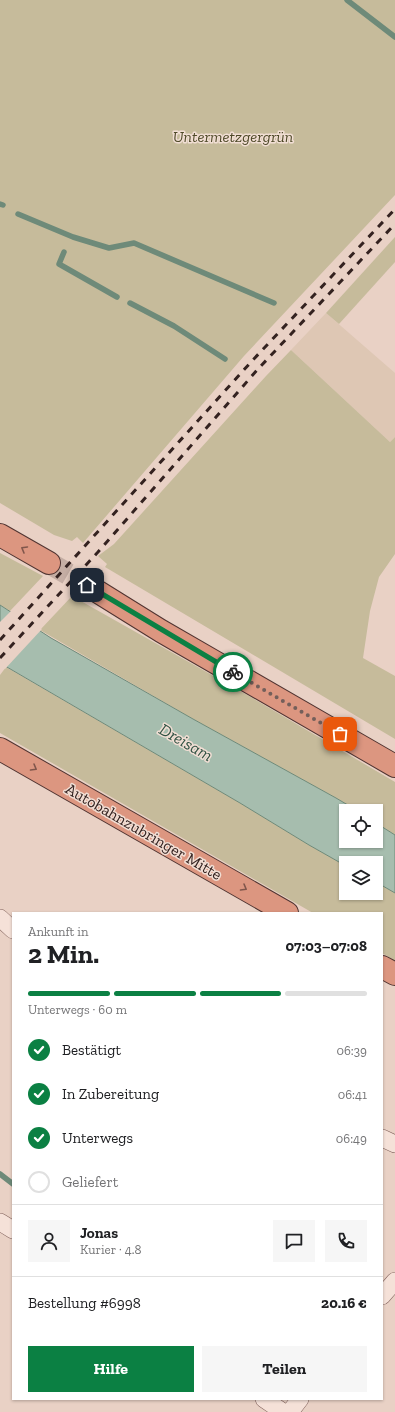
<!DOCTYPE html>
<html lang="de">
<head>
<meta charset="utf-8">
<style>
	:root { --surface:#fff; --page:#f6f6f6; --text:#202124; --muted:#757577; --line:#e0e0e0; --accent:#0b8043 }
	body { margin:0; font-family:"Zilla Slab",serif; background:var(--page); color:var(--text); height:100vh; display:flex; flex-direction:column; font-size:15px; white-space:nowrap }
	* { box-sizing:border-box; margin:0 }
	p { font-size:13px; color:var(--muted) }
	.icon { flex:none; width:22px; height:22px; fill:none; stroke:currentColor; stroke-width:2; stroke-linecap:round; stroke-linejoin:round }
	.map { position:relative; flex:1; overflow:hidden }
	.details { position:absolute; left:12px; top:912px; width:371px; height:488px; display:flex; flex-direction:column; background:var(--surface); border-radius:0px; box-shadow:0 1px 3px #0004 }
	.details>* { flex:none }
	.buttons { position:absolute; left:339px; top:804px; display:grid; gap:8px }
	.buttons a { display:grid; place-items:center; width:44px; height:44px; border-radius:0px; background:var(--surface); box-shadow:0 1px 3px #0004; font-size:20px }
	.pin { position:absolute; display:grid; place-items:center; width:34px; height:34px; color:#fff; margin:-17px; border-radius:8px; box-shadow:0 2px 6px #0006 }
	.courier { position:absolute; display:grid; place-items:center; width:40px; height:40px; margin:-20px; border:3px solid #0b8043; border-radius:50%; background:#fff; color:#222; box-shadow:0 1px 5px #0007 }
	.summary em { font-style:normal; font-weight:700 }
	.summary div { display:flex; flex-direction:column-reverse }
	.summary { display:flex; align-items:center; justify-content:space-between; height:68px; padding:0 16px }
	h1 { font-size:26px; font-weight:700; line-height:30px }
	.bar { display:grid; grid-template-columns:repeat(4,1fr); gap:6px 4px; align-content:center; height:48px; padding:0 16px }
	.bar i { height:5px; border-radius:3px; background:var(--line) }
	.bar .active { background:var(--accent) }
	.bar p { grid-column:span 4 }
	.line { display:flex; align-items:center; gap:10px; padding:0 16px; border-top:1px solid var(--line) }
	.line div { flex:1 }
	.round { display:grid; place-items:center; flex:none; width:42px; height:42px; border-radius:0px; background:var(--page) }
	ol { padding:0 16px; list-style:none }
	li { display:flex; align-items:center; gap:12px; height:44px }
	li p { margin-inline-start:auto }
	li .icon { padding:4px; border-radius:50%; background:var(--accent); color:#fff; stroke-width:4 }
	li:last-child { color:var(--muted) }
	li i { width:22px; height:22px; border:2px solid var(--line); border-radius:50% }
	.primary-button { display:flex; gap:8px; margin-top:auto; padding:8px 16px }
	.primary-button a { flex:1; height:46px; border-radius:0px; background:var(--accent); color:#fff; font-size:16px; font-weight:700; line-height:46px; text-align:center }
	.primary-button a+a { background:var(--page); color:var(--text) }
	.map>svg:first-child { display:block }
</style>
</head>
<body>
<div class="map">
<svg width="395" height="1412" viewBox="0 0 395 1412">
	<rect width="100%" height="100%" fill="#e9d1c5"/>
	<polygon fill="#dec7b4" points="326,313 395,373 395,437 390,442 291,350"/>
	<g fill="#c6bb9b">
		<polygon points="0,0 395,0 395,195 244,356 83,543 77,537 72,541 54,535 0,503"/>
		<polygon points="395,237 395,262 339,324 326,313"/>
		<polygon points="291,350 390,442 395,437 395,554 379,577 370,611 363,658 395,676 395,739 105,567 107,564 98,556 114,544 266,376"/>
		<polygon points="0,553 43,576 10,611 0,605"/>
		<polygon points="72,596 249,696 395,782 395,835 376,823 376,811 358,811 336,798 193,719 40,630"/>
		<polygon points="6,667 240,803 309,845 346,866 346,893 376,893 376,882 395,893 395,961 382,953 382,913 313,913 0,733 0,675"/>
	</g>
	<polygon fill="#a6bdae" stroke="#6e8a79" points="0,605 51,638 193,719 336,798 358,811 346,811 346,841 376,841 376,823 395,835 395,893 376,882 376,863 346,863 346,866 309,845 240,803 0,663"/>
	<polygon fill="#e9d1c5" points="12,610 42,629 5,669 0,666 0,622"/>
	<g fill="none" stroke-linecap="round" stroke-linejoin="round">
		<g stroke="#6e8a79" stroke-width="5.5">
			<polyline points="347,0 395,37"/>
			<polyline points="0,204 3,205"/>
			<polyline points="18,214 73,237 109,248 134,243 274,303"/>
			<polyline points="64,252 59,264 117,297"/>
			<polyline points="130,303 174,326 225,359"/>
			<polyline points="0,1174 13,1184"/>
		</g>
		<polyline stroke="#c5aea4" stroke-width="22" stroke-dasharray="22 11" stroke-linecap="butt" points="49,563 87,585"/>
		<g stroke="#82635d" stroke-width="18">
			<g id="minor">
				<polyline points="0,918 13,930"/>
				<polyline points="382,1138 395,1144"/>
				<polyline points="0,1222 13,1230"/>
				<polyline points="382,1296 395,1281"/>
				<polyline points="264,1399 283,1412"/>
				<polyline points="290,1412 300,1399"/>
			</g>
		</g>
		<g stroke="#503431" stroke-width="24">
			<g id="trunk">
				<polyline points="0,535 49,563"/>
				<polyline points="87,585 161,631 395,766"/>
				<polyline points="0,749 287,913"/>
				<polyline points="382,967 395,974"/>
			</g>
		</g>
		<use href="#minor" stroke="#f5e1d8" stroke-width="17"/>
		<use href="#trunk" stroke="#dc9680" stroke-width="22"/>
		<g stroke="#342220" stroke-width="3" stroke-dasharray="7 7" stroke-linecap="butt">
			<polyline points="0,640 251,362 395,209"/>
			<polyline points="0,658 98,552 258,369 395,224"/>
		</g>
	</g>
	<defs><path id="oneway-chevron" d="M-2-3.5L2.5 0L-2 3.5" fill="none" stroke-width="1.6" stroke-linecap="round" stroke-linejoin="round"/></defs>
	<g stroke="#80564b">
		<use href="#oneway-chevron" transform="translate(24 549) rotate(-150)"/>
		<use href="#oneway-chevron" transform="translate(34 768) rotate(30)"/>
		<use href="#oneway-chevron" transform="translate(244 888) rotate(30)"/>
	</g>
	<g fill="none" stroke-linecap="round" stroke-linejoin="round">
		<polyline stroke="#735f5a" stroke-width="4" stroke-dasharray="0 7.2" points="233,672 340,734"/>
		<polyline stroke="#0b8043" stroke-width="5" points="87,585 233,672"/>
	</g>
	<g text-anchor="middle" stroke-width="3" stroke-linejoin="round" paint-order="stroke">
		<g font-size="16" font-style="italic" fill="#4e4928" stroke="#f1ded4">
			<text x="233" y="142">Untermetzgergrün</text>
		</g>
		<g font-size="16" fill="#342220" stroke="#f1ded4">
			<text transform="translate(144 831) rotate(30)" y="6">Autobahnzubringer Mitte</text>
		</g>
		<g font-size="17" font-style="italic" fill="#305243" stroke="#f1ded4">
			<text transform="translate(186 742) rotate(30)" y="6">Dreisam</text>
		</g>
	</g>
</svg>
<div class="buttons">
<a><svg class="icon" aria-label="locate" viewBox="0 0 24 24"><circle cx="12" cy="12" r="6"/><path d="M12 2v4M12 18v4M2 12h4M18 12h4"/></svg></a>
<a><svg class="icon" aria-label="layers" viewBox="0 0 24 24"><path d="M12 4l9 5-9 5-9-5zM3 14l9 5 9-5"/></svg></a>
</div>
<div class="pin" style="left:340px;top:734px;background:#ea580c"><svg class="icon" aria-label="bag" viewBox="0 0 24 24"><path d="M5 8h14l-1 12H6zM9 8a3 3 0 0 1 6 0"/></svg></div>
<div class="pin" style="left:87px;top:585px;background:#1f2937"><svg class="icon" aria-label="home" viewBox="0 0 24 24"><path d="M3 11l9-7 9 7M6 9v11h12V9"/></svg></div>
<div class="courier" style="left:233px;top:672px"><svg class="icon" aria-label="bike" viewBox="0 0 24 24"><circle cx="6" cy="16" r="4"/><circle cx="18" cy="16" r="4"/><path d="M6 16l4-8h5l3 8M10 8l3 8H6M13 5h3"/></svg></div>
<section class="details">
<div class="summary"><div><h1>2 Min.</h1><p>Ankunft in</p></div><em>07:03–07:08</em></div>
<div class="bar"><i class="active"></i><i class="active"></i><i class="active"></i><i></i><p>Unterwegs · 60 m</p></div>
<ol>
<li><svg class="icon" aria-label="check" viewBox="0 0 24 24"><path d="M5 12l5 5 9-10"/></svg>Bestätigt<p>06:39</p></li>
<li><svg class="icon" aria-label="check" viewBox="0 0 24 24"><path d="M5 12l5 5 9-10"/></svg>In Zubereitung<p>06:41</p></li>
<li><svg class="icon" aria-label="check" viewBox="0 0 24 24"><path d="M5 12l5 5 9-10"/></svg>Unterwegs<p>06:49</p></li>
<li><i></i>Geliefert</li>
</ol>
<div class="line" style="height:72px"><a class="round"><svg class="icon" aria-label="person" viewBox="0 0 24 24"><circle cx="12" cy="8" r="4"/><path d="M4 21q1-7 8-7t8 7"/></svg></a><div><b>Jonas</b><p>Kurier · 4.8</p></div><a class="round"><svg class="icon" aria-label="chat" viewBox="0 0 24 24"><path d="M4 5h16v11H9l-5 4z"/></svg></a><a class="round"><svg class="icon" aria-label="phone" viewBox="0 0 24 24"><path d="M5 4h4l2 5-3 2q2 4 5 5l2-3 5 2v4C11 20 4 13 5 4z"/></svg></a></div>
<div class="line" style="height:52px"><div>Bestellung #6998</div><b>20.16 €</b></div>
<div class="primary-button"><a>Hilfe</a><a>Teilen</a></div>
</section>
</div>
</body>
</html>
